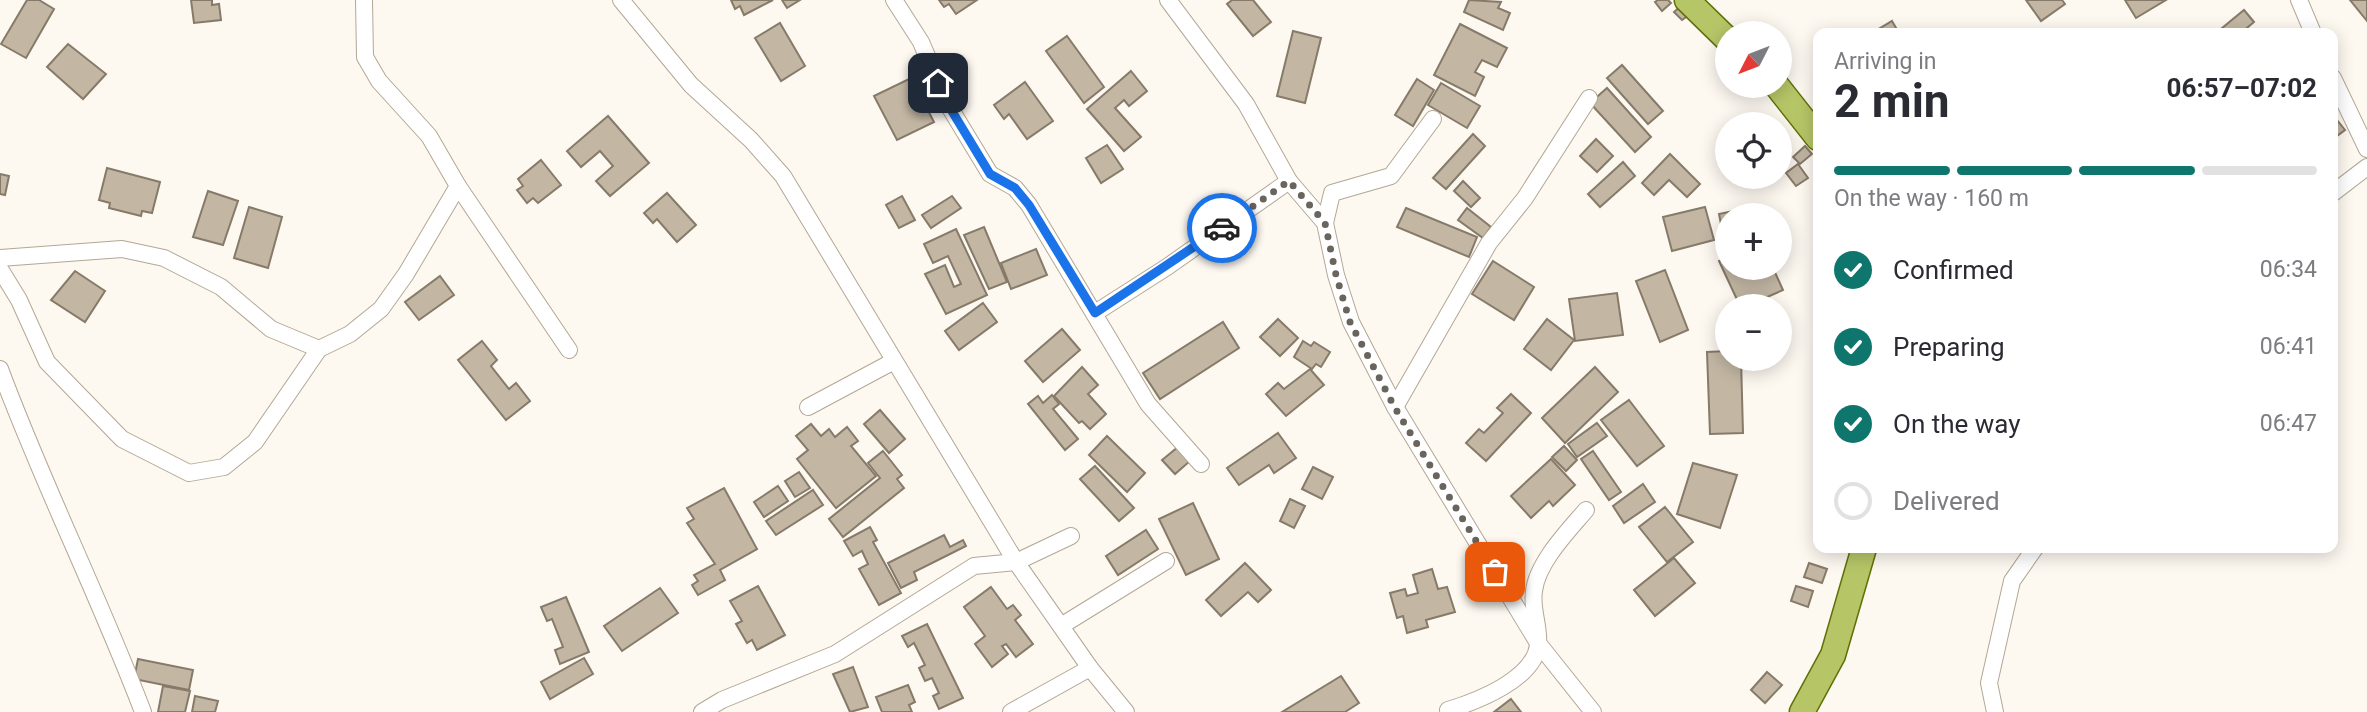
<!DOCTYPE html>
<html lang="en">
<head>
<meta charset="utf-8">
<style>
	:root { --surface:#fff; --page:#f2f2f3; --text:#2b2b33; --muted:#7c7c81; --line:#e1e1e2; --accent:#0f766e }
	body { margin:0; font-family:Roboto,sans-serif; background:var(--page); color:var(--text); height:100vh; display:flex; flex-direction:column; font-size:26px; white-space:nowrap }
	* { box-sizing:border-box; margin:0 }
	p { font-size:23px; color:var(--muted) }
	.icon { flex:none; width:38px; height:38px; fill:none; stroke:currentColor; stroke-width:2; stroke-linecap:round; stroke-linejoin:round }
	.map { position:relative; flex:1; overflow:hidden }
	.details { position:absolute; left:1813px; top:28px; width:525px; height:525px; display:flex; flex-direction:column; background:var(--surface); border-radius:14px; box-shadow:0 4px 18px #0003 }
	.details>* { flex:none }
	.needle { width:46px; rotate:228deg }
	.buttons { position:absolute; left:1715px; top:21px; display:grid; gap:14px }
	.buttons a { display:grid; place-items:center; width:77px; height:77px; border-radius:50%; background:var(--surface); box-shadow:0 4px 18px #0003; font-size:35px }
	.pin { position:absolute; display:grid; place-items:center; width:60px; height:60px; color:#fff; margin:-30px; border-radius:14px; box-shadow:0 4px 10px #0006 }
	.courier { position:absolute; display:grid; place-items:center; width:70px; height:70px; margin:-35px; border:5px solid #1a73e8; border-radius:50%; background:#fff; color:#222; box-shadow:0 2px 9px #0007 }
	.summary em { font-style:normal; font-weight:700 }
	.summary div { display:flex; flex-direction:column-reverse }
	.summary { display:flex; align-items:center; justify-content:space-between; height:119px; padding:0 21px }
	h1 { font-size:46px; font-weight:700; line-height:52px }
	.bar { display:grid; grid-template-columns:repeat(4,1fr); gap:10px 7px; align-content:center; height:84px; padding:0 21px }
	.bar i { height:9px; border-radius:5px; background:var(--line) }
	.bar .active { background:var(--accent) }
	.bar p { grid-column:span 4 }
	ol { padding:0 21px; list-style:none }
	li { display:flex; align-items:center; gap:21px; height:77px }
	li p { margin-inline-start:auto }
	li .icon { padding:7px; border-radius:50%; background:var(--accent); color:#fff; stroke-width:4 }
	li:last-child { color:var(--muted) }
	li i { width:38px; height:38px; border:4px solid var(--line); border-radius:50% }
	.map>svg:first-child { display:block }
</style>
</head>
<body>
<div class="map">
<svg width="2367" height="712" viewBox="0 0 2367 712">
	<rect width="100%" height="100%" fill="#fdf8f0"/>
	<g fill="#c3b7a4" stroke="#867a69" stroke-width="2">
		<polygon points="27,0 39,0 54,9 26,58 1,44"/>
		<polygon points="191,0 212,0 212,5 219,4 221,20 194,23"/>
		<polygon points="731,0 773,0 744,15 740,6 735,9"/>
		<polygon points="782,0 800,0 787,8"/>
		<polygon points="939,0 977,0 956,14 949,4 944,7"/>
		<polygon points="1232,0 1253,0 1271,22 1253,36 1227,4"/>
		<polygon points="1469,0 1501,2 1498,8 1510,13 1503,30 1464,12"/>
		<polygon points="1658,0 1668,0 1671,3 1662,11 1655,2"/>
		<polygon points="2026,0 2062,0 2065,4 2041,21"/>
		<polygon points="2125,0 2166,0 2136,18"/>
		<polygon points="2350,0 2367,0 2367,21"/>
		<polygon points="1681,6 1689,15 1682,20 1674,12"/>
		<polygon points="2244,10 2254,22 2247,28 2251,33 2216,33"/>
		<polygon points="1892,21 1899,33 1872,33"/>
		<polygon points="780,23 805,66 781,81 755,38"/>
		<polygon points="1460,24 1507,48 1497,67 1482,60 1475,72 1484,77 1475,96 1434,75"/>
		<polygon points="1293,31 1321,38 1305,103 1277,96"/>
		<polygon points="1067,36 1104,87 1084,103 1046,51"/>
		<polygon points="68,44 106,74 83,99 47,67"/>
		<polygon points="1622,65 1663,111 1648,124 1607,78"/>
		<polygon points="1131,71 1147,91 1129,106 1124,100 1115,108 1141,137 1124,151 1087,109"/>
		<polygon points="911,78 934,122 897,140 874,96"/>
		<polygon points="1417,79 1434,90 1413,126 1395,115"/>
		<polygon points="1025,82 1053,121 1027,139 1009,114 1004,119 994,105"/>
		<polygon points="1441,83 1480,106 1467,128 1428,105"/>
		<polygon points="1607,88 1651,137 1635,152 1590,103"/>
		<polygon points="2333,115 2345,130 2333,139"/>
		<polygon points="608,116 649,163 610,196 596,181 613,166 600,151 581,167 567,151"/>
		<polygon points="1473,134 1485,146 1446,189 1433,178"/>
		<polygon points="1596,139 1613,156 1597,172 1580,156"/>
		<polygon points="1107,145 1123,169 1101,183 1086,158"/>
		<polygon points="1805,146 1812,154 1800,164 1793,157"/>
		<polygon points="1670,154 1700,184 1687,197 1669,180 1654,195 1642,183"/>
		<polygon points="541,160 561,185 538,203 533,198 527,203 517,190 523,186 518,179"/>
		<polygon points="1623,162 1635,176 1600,207 1588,194"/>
		<polygon points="1798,164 1808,178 1796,186 1786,173"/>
		<polygon points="107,168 160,182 152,213 142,211 141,216 109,208 110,203 99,200"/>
		<polygon points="0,174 9,176 5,195 0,194"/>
		<polygon points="1463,181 1480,198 1471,207 1454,191"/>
		<polygon points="208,191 238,201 223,245 193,237"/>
		<polygon points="667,193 696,225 677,242 657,219 653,223 644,213"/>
		<polygon points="902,196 915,220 899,228 886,205"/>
		<polygon points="952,196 961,208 931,228 922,215"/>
		<polygon points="249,207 282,217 268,268 234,258"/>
		<polygon points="1705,207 1714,240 1672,251 1663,217"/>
		<polygon points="1406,208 1477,237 1469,257 1397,227"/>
		<polygon points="1467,208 1491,227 1483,238 1458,220"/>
		<polygon points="1743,209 1744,215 1727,215 1727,233 1723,234 1719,214"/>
		<polygon points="984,227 1007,282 989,289 964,235"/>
		<polygon points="956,229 987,295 946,314 925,274 945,265 954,287 961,284 948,256 933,263 924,244"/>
		<polygon points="1036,249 1047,275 1011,289 1001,263"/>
		<polygon points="1727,258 1727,268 1773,268 1783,290 1747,306 1740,306 1719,261"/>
		<polygon points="1493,261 1534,287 1514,320 1472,294"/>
		<polygon points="1665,270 1688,330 1660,342 1636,281"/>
		<polygon points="75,271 105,291 85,322 51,300"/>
		<polygon points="440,276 454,295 419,320 405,302"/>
		<polygon points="1617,293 1623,335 1575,341 1569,299"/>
		<polygon points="983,303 997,322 959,350 945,331"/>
		<polygon points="1278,319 1298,338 1280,356 1260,337"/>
		<polygon points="1547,319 1574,340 1551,370 1524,349"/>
		<polygon points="1223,322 1239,348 1160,399 1143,373"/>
		<polygon points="1062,329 1080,350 1043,382 1025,361"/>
		<polygon points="482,341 497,360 491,366 509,389 516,383 530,401 506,420 458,360"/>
		<polygon points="1303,341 1311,346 1314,342 1330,352 1321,367 1316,364 1312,369 1294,357"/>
		<polygon points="1727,351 1727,359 1741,359 1743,433 1710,434 1707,352"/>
		<polygon points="1082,367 1098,385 1088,394 1106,414 1090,429 1082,421 1079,423 1054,396"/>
		<polygon points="1595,367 1618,392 1565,443 1542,418"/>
		<polygon points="1310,369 1324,385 1286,416 1266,394 1278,383 1284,389"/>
		<polygon points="1511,394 1531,413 1486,461 1466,443 1479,429 1484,433 1503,413 1497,408"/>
		<polygon points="1052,395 1059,404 1053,409 1078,439 1065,450 1028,404 1038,396 1043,403"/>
		<polygon points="1629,400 1664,446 1637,466 1601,420"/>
		<polygon points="880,410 905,439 889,453 864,424"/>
		<polygon points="1597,423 1607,436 1577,457 1568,444"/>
		<polygon points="811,424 821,436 829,429 835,437 847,427 858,441 851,446 876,476 836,508 797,459 808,450 796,436"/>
		<polygon points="1278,433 1296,458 1274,473 1269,465 1239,485 1227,468"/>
		<polygon points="1107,436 1145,473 1127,492 1089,455"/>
		<polygon points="1564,446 1577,460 1566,471 1552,457"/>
		<polygon points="1178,447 1190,461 1175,474 1162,460"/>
		<polygon points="883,451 902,475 897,479 904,488 843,537 829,519 880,478 868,463"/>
		<polygon points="1593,451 1621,492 1609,500 1581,459"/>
		<polygon points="1551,459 1575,485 1553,506 1549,501 1531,518 1511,496"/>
		<polygon points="1693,463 1737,475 1720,528 1677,514"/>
		<polygon points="1095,466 1134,508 1119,521 1080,479"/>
		<polygon points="1313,467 1333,477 1322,499 1302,489"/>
		<polygon points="799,472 810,488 795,497 785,481"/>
		<polygon points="1643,484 1655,502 1624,523 1613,506"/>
		<polygon points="778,486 788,501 764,517 754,502"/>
		<polygon points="724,488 757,549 720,570 725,580 698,595 692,585 698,581 694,575 715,564 687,523 694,519 687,508"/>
		<polygon points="813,490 823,505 776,535 766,521"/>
		<polygon points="1290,499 1305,506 1294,528 1280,521"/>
		<polygon points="1193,503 1219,559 1186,575 1159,519"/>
		<polygon points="1665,507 1693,542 1667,562 1639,527"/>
		<polygon points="870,527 877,540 873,542 901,593 879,605 859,569 868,564 862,551 853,556 844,541"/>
		<polygon points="1146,530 1158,549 1118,575 1106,556"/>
		<polygon points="944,535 950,547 963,540 966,546 914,572 917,580 901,588 888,563"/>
		<polygon points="1674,558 1695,583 1655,616 1634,590"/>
		<polygon points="1245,563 1271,590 1258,602 1248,592 1221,616 1206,600"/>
		<polygon points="1809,563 1827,569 1822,583 1804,577"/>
		<polygon points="1432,569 1438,589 1447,587 1455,612 1426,620 1428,627 1407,633 1403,616 1397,618 1390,593 1405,589 1407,596 1418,593 1413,575"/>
		<polygon points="758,586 785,635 757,650 752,640 747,643 736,624 742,621 730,601"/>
		<polygon points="1796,586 1813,591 1808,607 1791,601"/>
		<polygon points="991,587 1007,609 1013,605 1021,615 1015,620 1033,644 1016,657 1006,644 1002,646 1008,654 992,667 975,644 985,636 964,607"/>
		<polygon points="660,588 678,613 622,651 604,626"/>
		<polygon points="566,597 589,652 560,664 555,650 563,647 552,619 547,621 541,607"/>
		<polygon points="927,624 963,698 939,709 933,696 939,693 932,678 925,681 919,668 925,665 914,643 908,647 902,636"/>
		<polygon points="584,658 593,674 550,699 541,682"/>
		<polygon points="138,659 193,670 189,690 134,679"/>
		<polygon points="853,667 868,707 850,712 833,674"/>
		<polygon points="1767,672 1782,685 1765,703 1751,690"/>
		<polygon points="1341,676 1359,703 1345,712 1282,712"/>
		<polygon points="908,685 915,702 909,705 912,712 882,712 876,697"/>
		<polygon points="163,686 190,691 185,712 158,712"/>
		<polygon points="195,696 218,701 215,712 192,712"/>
		<polygon points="1511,699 1521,712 1494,712"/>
	</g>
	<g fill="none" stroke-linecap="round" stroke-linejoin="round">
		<g stroke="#b3a795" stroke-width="18">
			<g id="street">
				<polyline points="621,0 691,85 751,140 783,176 1016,562 1090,668 1126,712"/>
				<polyline points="894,0 921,42 947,103 990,174 1015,188 1029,205 1148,404 1201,464"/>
				<polyline points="1168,0 1246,104 1289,181 1325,223 1336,275 1351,322 1395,407 1538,643 1593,712"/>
				<polyline points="2299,0 2313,33"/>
				<polyline points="2333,78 2367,149"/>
				<polyline points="458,186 569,350"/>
				<polyline points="2333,193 2367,167"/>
				<polyline points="1325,223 1332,193 1391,176 1433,119"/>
				<polyline points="0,258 122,249 164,258 221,287 271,329 319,349"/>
				<polyline points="0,269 19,300 47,362 122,439 189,473 224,467 255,442 319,349 350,334 381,309 406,274 458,186 429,136 379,81 365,57 364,0"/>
				<polyline points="1095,313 1167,267 1289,181"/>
				<path d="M0,369C43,485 99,596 143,712"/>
				<polyline points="808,407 894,361"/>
				<polyline points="1395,407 1489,243 1525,198 1589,98"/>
				<polyline points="1061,626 1166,561"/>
				<path d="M1448,710C1478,701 1534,679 1538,645C1540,627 1531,609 1534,591C1537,563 1568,531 1586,510"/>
				<polyline points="702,712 722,700 835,654 974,566 1016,562 1071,536"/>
				<polyline points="1011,712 1090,668"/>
				<polyline points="1995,712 1989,683 2012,581 2035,548"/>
			</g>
		</g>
		<g stroke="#606f06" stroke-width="27">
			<g id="primary">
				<polyline points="1687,0 1727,39"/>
				<polyline points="1777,86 1818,138"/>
				<polyline points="1802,712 1833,655 1864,548"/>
			</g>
		</g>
		<use href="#street" stroke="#fff" stroke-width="16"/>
		<use href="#primary" stroke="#b6c667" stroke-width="24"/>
	</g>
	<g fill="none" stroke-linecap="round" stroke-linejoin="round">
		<polyline stroke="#69645e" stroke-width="7" stroke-dasharray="0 12.6" points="1222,228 1289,181 1325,223 1336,275 1350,322 1395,408 1495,572"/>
		<polyline stroke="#1a73e8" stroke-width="9" points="938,83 947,103 990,174 1015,188 1029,205 1095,313 1222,228"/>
	</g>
</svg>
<div class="buttons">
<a><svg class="needle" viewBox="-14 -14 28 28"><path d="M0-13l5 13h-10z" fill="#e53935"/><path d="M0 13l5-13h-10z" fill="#7c7c81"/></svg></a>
<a><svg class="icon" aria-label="locate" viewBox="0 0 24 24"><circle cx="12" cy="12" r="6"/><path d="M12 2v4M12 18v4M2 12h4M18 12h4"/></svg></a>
<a>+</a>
<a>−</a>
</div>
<div class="pin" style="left:1495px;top:572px;background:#ea580c"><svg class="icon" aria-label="bag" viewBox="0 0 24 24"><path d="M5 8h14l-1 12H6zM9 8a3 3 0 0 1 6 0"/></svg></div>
<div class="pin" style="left:938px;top:83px;background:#1f2937"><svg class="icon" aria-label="home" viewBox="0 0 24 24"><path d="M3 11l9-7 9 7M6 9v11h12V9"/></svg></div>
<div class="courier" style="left:1222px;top:228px"><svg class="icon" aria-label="car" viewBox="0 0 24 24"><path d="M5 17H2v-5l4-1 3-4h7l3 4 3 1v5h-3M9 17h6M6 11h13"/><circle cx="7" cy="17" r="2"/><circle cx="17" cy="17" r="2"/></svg></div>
<section class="details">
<div class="summary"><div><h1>2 min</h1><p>Arriving in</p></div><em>06:57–07:02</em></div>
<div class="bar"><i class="active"></i><i class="active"></i><i class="active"></i><i></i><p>On the way · 160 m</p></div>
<ol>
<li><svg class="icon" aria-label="check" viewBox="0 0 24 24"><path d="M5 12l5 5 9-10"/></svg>Confirmed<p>06:34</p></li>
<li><svg class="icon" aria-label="check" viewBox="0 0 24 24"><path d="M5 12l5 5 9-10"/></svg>Preparing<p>06:41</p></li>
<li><svg class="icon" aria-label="check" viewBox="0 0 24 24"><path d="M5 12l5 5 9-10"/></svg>On the way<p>06:47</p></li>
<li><i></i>Delivered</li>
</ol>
</section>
</div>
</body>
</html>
